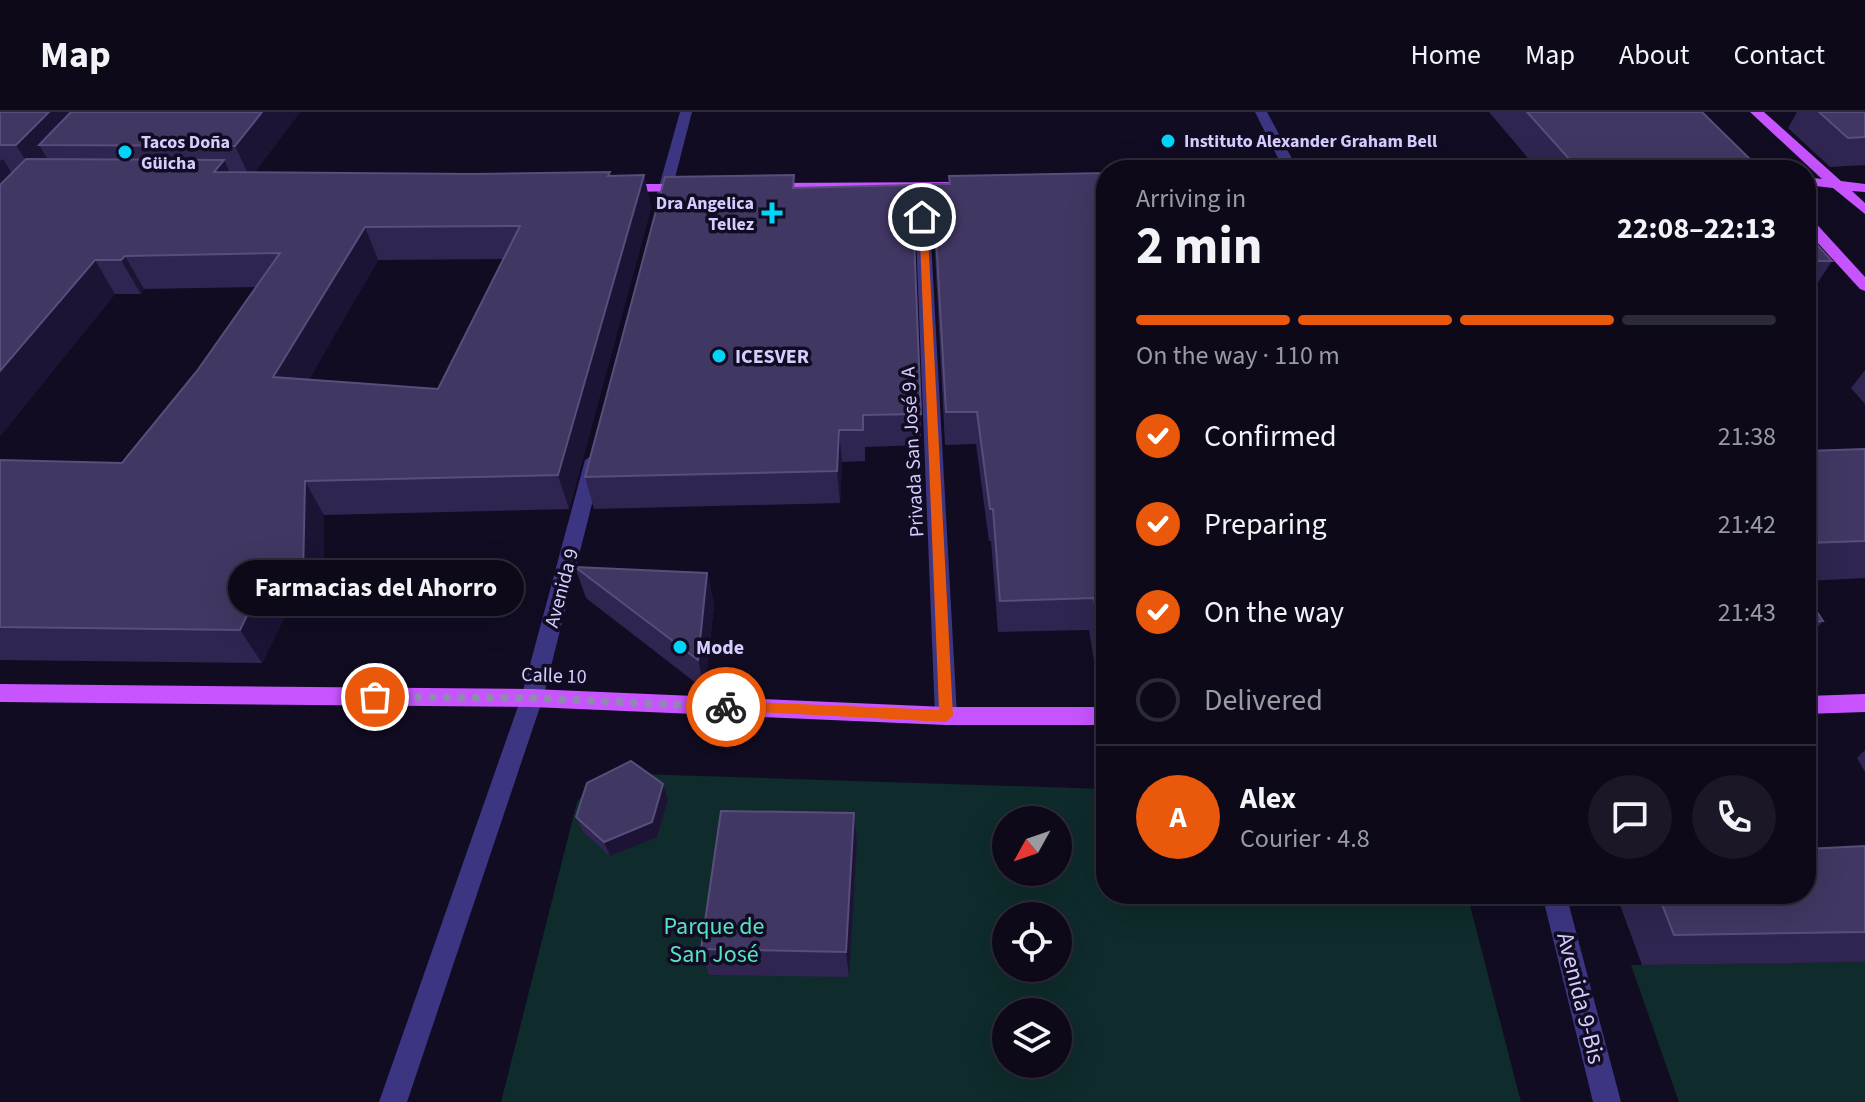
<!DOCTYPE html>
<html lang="en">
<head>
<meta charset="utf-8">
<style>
	:root { --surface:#0d0919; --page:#1b1726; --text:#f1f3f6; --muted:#9a9aa2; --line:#2d2a38; --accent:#ea580c }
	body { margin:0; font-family:"Source Sans 3",sans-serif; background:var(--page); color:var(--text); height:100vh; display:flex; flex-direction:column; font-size:30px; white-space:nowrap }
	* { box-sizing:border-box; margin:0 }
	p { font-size:26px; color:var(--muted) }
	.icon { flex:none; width:44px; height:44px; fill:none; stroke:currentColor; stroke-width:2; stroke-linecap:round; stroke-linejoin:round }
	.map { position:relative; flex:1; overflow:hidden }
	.drawer { position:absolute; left:1096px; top:48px; width:720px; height:744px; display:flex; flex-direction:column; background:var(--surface); border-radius:32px; box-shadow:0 8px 32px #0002,0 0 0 2px var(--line) }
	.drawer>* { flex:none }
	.needle { width:52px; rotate:230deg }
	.fabs { position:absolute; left:992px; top:694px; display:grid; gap:16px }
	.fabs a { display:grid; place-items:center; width:80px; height:80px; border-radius:50%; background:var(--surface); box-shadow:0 8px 32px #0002,0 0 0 2px var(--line); font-size:40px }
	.pin { position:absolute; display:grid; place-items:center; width:68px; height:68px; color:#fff; margin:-34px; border:4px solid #fff; border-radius:50%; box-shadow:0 2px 8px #0007 }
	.courier { position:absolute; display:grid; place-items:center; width:80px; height:80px; margin:-40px; border:6px solid #ea580c; border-radius:50%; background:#fff; color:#222; box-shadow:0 2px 10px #0007 }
	.bubble { position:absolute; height:56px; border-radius:28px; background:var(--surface); box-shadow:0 8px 32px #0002,0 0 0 2px var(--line); font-size:26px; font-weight:700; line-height:56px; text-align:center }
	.head em { font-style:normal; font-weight:700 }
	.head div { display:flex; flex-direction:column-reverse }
	.head { display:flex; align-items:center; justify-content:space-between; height:136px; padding:0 40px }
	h1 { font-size:52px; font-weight:700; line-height:60px }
	.bar { display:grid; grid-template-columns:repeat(4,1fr); gap:12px 8px; align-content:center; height:96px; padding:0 40px }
	.bar i { height:10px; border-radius:6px; background:var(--line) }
	.bar .on { background:var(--accent) }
	.bar p { grid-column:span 4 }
	.line { display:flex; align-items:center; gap:20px; padding:0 40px; border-top:2px solid var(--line) }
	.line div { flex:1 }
	.round { display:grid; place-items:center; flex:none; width:84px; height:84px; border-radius:42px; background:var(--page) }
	ol { padding:0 40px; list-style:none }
	li { display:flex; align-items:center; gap:24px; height:88px }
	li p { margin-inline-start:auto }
	li .icon { padding:8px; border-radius:50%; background:var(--accent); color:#fff; stroke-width:4 }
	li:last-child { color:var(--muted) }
	li i { width:44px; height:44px; border:4px solid var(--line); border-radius:50% }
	header { display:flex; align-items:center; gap:48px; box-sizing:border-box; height:112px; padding:0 40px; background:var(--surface); border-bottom:2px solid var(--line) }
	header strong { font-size:38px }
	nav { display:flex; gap:44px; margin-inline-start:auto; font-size:28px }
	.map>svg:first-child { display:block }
</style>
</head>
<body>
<header>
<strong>Map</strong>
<nav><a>Home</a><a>Map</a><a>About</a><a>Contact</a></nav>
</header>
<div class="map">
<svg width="1865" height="990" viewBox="0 0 1865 990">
	<rect width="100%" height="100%" fill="#110c21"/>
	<g fill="#0f2b2b" fill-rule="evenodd">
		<path d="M607,661L1106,677V782H1467L1521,990H501L577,690L590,672ZM1006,708H1058V760H1006ZM1006,804H1058V856H1006ZM1006,900H1058V952H1006Z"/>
		<polygon points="1865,850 1865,990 1679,990 1631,853"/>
	</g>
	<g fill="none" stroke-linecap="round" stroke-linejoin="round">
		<g fill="#3c3682" fill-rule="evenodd">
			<polygon points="680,0 692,0 669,89 662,93 655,89"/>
			<polygon points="1255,0 1267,0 1298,58 1284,58"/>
			<polygon points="921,70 928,74 957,604 954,610 946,613 938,610 935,604 914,74"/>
			<polygon points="594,342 603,348 543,586 407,990 379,990 521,586 585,348"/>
			<polygon points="1542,782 1566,782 1621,990 1593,990"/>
		</g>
		<g fill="#c754ff" fill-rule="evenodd">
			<polygon points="1750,0 1764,0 1841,69 1865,72 1865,80 1852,79 1865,91 1865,102 1833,76 1806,73 1806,65 1822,67"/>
			<polygon points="958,70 965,74 963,77 770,79 763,75 770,71"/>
			<polygon points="690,72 695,73 695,79 622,80 615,76 622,72"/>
			<polygon points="1806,105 1811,106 1865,165 1865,179 1860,177 1806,118"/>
			<polygon points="0,572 532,577 946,595 1106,595 1106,613 946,613 532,595 0,590"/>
			<polygon points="1865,582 1865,600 1806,602 1806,584"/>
		</g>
	</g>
	<g fill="#2f2550" fill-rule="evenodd">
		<path d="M0,0H300L254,61L473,62L610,60V64L644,63L651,96L569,397L324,403L323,500H287L262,551L0,548V348L122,351L197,259L256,175L144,177L141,182H115L0,324ZM503,147L438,277L309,267L378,148Z"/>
		<polygon points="1489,0 1702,0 1761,58 1538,58"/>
		<polygon points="1797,0 1865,0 1865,53 1830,55 1788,16"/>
		<polygon points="1106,61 1106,562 1096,562 1089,518 998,520 991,429 989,429 976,332 945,333 933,103 933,72 949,72 949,64"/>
		<polygon points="795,76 921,302 921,333 865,335 865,349 842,350 840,391 594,397 585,365"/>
		<polygon points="1806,121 1832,149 1811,181 1806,181"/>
		<polygon points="1865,258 1865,292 1851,276"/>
		<polygon points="1865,337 1865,466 1806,469 1806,339"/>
		<polygon points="575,455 707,461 714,492 705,578 586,486"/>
		<polygon points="1806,483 1823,509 1806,529"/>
		<polygon points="1865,638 1865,660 1857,646"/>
		<polygon points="663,672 668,687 657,725 610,744 583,720 576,705"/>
		<polygon points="854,701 857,729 849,865 709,863 701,837"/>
		<polygon points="1865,734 1865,850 1642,853 1616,782 1806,782"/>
	</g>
	<g fill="#1c1335">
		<polygon points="49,0 98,0 39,33 50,51 36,65 16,33"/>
		<polygon points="262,0 300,0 250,66 235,34"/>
		<polygon points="3,47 23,79 0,104 0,49"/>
		<polygon points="224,48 239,80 214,60"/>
		<polygon points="644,63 651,96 569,397 558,363"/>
		<polygon points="365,115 378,148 291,299 273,265"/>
		<polygon points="125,144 144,177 141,182 121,148"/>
		<polygon points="95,148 115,182 0,324 0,259"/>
		<polygon points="839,318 842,350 840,391 837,359"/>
		<polygon points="305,369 324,403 323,500 303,466"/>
		<polygon points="707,461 714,492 705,578 698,548"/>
		<polygon points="265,466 287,500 262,551 240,518"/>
		<polygon points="663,672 668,687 657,725 610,744 604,730"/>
		<polygon points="854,701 857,729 849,865 846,840"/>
	</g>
	<g fill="#413763" stroke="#584e7b" stroke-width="2" fill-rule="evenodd">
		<polygon points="0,0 49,0 16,33 0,33"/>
		<polygon points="71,0 262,0 235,34 39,33"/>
		<polygon points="1527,0 1702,0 1761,58 1579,58"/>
		<polygon points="1819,0 1865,0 1865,25 1848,26"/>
		<path d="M26,47L224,48L214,60L473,62L610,60L608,64L644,63L558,363L305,369L303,466H265L240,518L0,515V348L122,351L197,259L280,141L125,144L121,148H95L0,259V73ZM520,114L438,277L273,265L365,115Z"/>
		<polygon points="1294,57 1295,58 1227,58"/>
		<polygon points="1106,61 1106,531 1101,531 1094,486 1000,489 993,397 990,397 977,300 946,300 933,72 950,72 949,64"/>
		<polygon points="794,63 793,76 912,73 921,302 863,303 863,318 839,318 837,359 585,365 665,65"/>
		<polygon points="1806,121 1832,149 1806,149"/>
		<polygon points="1865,337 1865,429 1806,431 1806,339"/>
		<polygon points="575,455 707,461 698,548"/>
		<polygon points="1806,483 1823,509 1806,510"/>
		<polygon points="631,649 663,672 652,710 604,730 576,705 587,671"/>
		<polygon points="721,699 854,701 846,840 701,837"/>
		<polygon points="1865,734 1865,820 1674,823 1658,782 1806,782 1806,737"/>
	</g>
	<polygon fill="#ea580c" points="919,103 927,105 953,604 946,610 721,598 719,595 726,589 939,598"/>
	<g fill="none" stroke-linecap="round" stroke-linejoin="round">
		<polyline stroke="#9089b1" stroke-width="8" stroke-dasharray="0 14.4" points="375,585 532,586 726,595"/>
	</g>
	<g fill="#00d4f8" stroke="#110c21" stroke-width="3">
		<circle cx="1168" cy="29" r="8"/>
		<circle cx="125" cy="40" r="8"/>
		<path d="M768 89h8v8h8v8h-8v8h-8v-8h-8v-8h8z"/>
		<circle cx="719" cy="244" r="8"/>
		<circle cx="680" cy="535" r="8"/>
	</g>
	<g text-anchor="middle" stroke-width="7" stroke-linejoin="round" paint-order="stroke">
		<g font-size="18" font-weight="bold" fill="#d5cdff" stroke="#110c21" text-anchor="start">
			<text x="1184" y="35">Instituto Alexander Graham Bell</text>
			<text x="141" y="36">Tacos Doña<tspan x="141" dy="21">Güicha</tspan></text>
			<text x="754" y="97" text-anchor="end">Dra Angelica<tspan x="754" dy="21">Tellez</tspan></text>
		</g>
		<g font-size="20" font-weight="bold" fill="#d5cdff" stroke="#110c21" text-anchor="start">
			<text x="735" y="251">ICESVER</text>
			<text x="696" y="542">Mode</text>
		</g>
		<g font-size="20" fill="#d5cdff" stroke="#110c21">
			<text transform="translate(912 340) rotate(-93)" y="7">Privada San José 9 A</text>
			<text transform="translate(561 476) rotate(-75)" y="7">Avenida 9</text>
			<text transform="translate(554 563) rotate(2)" y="7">Calle 10</text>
		</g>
		<g font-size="24" fill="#56e2c6" stroke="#110c21">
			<text x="714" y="822">Parque de<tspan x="714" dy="28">San José</tspan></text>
		</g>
		<g font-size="24" fill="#d5cdff" stroke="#110c21">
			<text transform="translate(1581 886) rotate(76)" y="8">Avenida 9-Bis</text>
		</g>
	</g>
</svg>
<div class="fabs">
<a><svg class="needle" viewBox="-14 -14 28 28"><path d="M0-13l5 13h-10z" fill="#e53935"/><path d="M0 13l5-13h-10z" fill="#9a9aa2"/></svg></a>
<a><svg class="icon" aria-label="locate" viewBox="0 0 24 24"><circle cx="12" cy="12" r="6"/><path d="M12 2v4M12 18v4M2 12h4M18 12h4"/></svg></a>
<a><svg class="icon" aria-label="layers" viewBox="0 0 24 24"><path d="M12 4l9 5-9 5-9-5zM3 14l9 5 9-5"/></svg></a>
</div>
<div class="pin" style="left:375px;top:585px;background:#ea580c"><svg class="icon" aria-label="bag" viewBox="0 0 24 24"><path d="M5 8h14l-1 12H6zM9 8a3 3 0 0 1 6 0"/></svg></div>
<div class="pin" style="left:922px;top:105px;background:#1f2937"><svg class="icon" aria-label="home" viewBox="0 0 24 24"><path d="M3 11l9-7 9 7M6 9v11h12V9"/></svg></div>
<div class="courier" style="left:726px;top:595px"><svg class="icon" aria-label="bike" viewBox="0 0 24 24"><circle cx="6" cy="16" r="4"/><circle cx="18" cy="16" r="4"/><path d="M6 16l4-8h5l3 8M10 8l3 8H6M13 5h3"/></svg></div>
<div class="bubble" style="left:228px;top:448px;width:296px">Farmacias del Ahorro</div>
<section class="drawer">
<div class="head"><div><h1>2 min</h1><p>Arriving in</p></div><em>22:08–22:13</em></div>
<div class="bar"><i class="on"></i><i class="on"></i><i class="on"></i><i></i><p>On the way · 110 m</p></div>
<ol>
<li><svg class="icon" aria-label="check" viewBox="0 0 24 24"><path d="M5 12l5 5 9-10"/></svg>Confirmed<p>21:38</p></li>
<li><svg class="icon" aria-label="check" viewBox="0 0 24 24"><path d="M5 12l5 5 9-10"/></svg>Preparing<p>21:42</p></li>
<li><svg class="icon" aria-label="check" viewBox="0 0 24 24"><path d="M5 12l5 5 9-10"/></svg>On the way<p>21:43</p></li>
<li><i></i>Delivered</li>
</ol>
<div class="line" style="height:144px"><b class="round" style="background:var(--accent);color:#fff">A</b><div><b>Alex</b><p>Courier · 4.8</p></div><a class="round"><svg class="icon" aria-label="chat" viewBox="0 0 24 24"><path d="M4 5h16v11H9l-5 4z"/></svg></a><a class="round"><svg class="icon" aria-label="phone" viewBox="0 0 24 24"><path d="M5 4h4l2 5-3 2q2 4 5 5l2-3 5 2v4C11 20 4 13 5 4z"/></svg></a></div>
</section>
</div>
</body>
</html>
